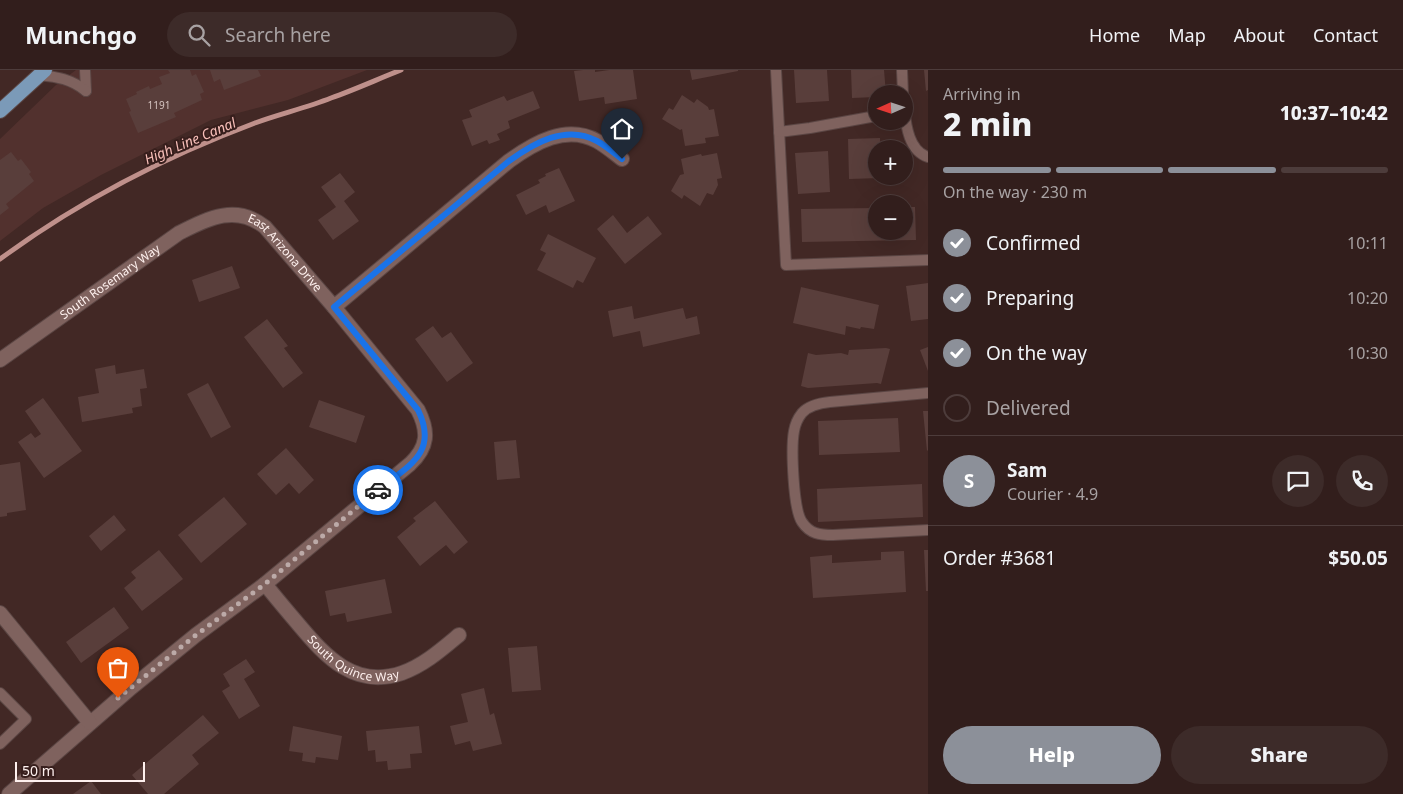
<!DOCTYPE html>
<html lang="en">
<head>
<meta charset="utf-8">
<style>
	:root { --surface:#321e1c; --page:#3d2b29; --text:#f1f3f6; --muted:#a8a2a3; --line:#4d3c3b; --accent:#8c9099 }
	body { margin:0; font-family:"Noto Sans",sans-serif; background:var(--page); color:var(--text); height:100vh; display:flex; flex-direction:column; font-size:19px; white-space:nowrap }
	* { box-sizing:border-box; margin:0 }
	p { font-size:16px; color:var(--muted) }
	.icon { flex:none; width:28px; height:28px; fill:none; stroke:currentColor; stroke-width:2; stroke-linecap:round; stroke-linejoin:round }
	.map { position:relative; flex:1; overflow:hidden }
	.sheet { display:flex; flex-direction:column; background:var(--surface); width:475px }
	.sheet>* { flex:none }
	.needle { width:32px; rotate:267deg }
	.controls { position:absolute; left:868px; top:15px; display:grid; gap:10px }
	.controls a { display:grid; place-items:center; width:45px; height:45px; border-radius:50%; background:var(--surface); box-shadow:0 5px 20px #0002,0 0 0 1px var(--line); font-size:25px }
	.scale { position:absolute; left:15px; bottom:12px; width:130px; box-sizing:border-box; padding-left:5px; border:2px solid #fef0ee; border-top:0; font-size:14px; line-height:18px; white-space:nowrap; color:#fef0ee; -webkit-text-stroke:4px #371e1c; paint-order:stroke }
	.pin { position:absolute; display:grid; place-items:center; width:42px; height:42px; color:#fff; margin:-51px -21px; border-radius:50% 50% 50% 0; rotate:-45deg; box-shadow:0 0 5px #0007 }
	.pin .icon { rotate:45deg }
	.courier { position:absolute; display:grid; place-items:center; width:50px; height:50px; margin:-25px; border:4px solid #1a73e8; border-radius:50%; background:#fff; color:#222; box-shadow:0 1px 6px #0007 }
	.headline em { font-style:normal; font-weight:800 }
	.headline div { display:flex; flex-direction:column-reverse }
	.headline { display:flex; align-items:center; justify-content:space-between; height:85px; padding:0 15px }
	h1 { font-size:32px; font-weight:800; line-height:38px }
	.bar { display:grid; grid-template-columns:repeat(4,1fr); gap:8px 5px; align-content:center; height:60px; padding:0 15px }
	.bar i { height:6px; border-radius:4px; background:var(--line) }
	.bar .selected { background:var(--accent) }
	.bar p { grid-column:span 4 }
	.line { display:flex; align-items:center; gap:12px; padding:0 15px; border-top:1px solid var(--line) }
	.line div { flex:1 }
	.round { display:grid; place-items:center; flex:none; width:52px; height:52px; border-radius:26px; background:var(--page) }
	ol { padding:0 15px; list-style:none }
	li { display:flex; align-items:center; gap:15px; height:55px }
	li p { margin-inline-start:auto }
	li .icon { padding:5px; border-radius:50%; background:var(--accent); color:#fff; stroke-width:4 }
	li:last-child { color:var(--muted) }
	li i { width:28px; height:28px; border:2px solid var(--line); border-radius:50% }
	.button { display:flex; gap:10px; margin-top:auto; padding:10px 15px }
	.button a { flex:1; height:58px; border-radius:30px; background:var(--accent); color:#fff; font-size:20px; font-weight:800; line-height:58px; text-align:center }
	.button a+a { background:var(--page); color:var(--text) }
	header { display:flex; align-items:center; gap:30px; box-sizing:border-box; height:70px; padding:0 25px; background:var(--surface); border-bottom:1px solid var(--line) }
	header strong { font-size:24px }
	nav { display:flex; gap:28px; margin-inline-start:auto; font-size:18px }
	.search { width:350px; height:45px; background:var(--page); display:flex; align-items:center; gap:12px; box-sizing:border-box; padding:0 18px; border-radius:28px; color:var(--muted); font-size:19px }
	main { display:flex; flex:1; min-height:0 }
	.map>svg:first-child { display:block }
</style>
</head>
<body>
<header>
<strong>Munchgo</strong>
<div class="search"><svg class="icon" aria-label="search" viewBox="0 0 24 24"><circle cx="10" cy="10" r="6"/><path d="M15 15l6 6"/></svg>Search here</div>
<nav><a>Home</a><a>Map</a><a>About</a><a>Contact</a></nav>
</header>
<main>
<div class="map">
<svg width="928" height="724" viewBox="0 0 928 724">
	<rect width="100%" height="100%" fill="#422825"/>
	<polygon fill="#52312e" points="76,0 367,0 288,30 211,50 101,105 43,138 0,171 0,69 56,15"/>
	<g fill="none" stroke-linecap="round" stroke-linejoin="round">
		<path stroke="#bf908b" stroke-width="5" d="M0,189C78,132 164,87 255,53C279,44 306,38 331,28C354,20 378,9 401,0"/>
	</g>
	<g fill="#593e3b">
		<polygon points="168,0 190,0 192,6 196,4 204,22 200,24 202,30 174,43 176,47 138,63 129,42 131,41 126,29 137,24 136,22 149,16 150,19 162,14 159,7 170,3"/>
		<polygon points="210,0 258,0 261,6 224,20 220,9 214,12"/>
		<polygon points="583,0 595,0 595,2 609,0 633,0 637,29 605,34 604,27 579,31 574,1"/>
		<polygon points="690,0 738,0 738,1 692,10"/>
		<polygon points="794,0 827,0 829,31 796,33"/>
		<polygon points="851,0 884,0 886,24 876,24 876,27 852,28"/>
		<polygon points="924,0 928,0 928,20 926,21"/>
		<polygon points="533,21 540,38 508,51 510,58 497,64 500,70 489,74 487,70 472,76 462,50 472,47 469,40 504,26 507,31"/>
		<polygon points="682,25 694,33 697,29 708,37 709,40 714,39 719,66 705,68 706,73 685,76 682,59 680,60 662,49 669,38 673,40"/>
		<polygon points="880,68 880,79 876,79 876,106 880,106 880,108 849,109 848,69"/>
		<polygon points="828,81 830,122 798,124 795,83"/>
		<polygon points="11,82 18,91 21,89 31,102 29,104 34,111 6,134 9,138 0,145 0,90"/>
		<polygon points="717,83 722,108 717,109 718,115 713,125 707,123 700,136 684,125 682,129 671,121 680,105 684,104 681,89 701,84 702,86"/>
		<polygon points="559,98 575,131 549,143 546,135 526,145 516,125 540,113 538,110 546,106 545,104"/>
		<polygon points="340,103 355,122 344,131 359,151 333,170 318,150 336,137 321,117"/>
		<polygon points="904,137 915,137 916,170 802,172 801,139 876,138 876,161 904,161"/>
		<polygon points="613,145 627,163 648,146 662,164 625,194 597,159"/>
		<polygon points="548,164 596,188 583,213 577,210 573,218 537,200 546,183 540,180"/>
		<polygon points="232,196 240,218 199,232 192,210"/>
		<polygon points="928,213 928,249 911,251 906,216"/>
		<polygon points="801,217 879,235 874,259 861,257 860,259 846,256 845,265 793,253"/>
		<polygon points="632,236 634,249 683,238 686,249 697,246 700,264 643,277 640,261 613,267 608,241"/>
		<polygon points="267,249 288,276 284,278 303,303 283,318 244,267"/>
		<polygon points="433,256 442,268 451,262 473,293 447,312 415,269"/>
		<polygon points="928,277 928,301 920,280"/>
		<polygon points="886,278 890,279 881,314 877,313 808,318 801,316 808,283 816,285 841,283 848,285 849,280"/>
		<polygon points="115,295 116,304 144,299 147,318 140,319 142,336 132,338 133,343 82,352 78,327 99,323 95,299"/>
		<polygon points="208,313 231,357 211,368 187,324"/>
		<polygon points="43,328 82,381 44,408 18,372 31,363 35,368 41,364 25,341"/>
		<polygon points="319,330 365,346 356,373 309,357"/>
		<polygon points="923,341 928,341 928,380 927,381"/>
		<polygon points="898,348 900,382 819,385 818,351"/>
		<polygon points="516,370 520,408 497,410 494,372"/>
		<polygon points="286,378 314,410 299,424 289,413 276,425 257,404"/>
		<polygon points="20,392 26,440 7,443 7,446 0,447 0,395"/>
		<polygon points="922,414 923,447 818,452 817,419"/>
		<polygon points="224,427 247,454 201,493 178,465"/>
		<polygon points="435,431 468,472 454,484 446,475 420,496 397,467 416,451 413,448"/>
		<polygon points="114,445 126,460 101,481 89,466"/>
		<polygon points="159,480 183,509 142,541 124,518 136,508 131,502"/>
		<polygon points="924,480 928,480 928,521 926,521"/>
		<polygon points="904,481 906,522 813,528 810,487 832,485 832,493 881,490 881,482"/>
		<polygon points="385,509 392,543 347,552 345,543 330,546 325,521"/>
		<polygon points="114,537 129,558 81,593 66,572"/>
		<polygon points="537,576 541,620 512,622 508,578"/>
		<polygon points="246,589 255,602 244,609 260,636 239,649 222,621 230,616 223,604"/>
		<polygon points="484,618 490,645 494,643 502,674 473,681 470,671 455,675 450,656 468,652 461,624"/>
		<polygon points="203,645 219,663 192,685 199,694 164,724 148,724 132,705"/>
		<polygon points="293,656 342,666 338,690 316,687 315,693 302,691 303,683 289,681"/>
		<polygon points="419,656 422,683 410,684 411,698 388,700 387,691 376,692 375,680 368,681 366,661"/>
		<polygon points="91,711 101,724 73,724"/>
	</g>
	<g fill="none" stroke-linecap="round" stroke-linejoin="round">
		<g stroke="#5b4644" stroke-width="12">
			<g id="service">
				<polyline points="85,0 86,21"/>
				<polyline points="776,0 786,195 928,190"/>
				<polyline points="902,0 903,24"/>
				<path d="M39,5C58,7 71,9 86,21"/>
				<path d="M904,38C906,56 909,81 928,87"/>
				<polyline points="779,62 810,58 876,46"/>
				<path d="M928,323L830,332C820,333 809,335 802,343C798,348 795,355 794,361C791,377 793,439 802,452C810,464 820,465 833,465L928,460"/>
				<polyline points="0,623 26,649 0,674"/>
			</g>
		</g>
		<g stroke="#5b4644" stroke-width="16">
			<g id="minor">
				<path d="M334,237L509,91C534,73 566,54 597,71C606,76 614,83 622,89"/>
				<path id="s1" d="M0,290L179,163C209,148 236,134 265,157L334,237L418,340C429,362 428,377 410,394L265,514L196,565L132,617L9,724"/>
				<path id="s2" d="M265,514C276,528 288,542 299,555C326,587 355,619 402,603C424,595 441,580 459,565"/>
				<polyline points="0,543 90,653"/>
			</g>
		</g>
		<g stroke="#5b4644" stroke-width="16">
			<polyline id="primary" points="0,41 45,0"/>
		</g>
		<use href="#service" stroke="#7f625e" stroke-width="10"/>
		<use href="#minor" stroke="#7f625e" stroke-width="14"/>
		<use href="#primary" stroke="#7b9ab8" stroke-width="14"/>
	</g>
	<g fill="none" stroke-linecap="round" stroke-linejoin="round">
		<polyline stroke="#bcaaa8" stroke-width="5" stroke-dasharray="0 9" points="118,628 196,565 265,514 378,420"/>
		<path stroke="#1a73e8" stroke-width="6" d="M378,420C408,396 439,383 418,340L334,237L509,91C534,73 566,54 597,71C606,76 614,83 622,89"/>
	</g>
	<g text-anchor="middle" stroke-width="4" stroke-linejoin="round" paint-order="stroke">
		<g font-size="10" fill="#d5c4c1">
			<text x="159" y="39">1191</text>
		</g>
		<g font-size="12" fill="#fef0ee" stroke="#371e1c">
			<text dy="4" stroke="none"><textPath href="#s1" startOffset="344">East Arizona Drive</textPath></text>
			<text dy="4" stroke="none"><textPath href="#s1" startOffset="135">South Rosemary Way</textPath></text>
			<text dy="4" stroke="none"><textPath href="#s2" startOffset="121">South Quince Way</textPath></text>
		</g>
		<g font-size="14" font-style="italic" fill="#f7beb8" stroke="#371e1c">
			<text transform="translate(190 71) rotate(-23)" y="5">High Line Canal</text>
		</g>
	</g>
</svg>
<div class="controls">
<a><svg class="needle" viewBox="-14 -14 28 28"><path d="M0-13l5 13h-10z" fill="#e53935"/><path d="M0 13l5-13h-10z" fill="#a8a2a3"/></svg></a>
<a>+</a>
<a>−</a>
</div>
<div class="scale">50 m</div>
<div class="pin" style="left:118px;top:628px;background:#ea580c"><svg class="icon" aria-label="bag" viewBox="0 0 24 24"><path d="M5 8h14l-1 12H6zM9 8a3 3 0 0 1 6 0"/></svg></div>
<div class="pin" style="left:622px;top:89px;background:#1f2937"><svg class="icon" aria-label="home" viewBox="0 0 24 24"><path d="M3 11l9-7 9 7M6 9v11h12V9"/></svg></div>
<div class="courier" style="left:378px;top:420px"><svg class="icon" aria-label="car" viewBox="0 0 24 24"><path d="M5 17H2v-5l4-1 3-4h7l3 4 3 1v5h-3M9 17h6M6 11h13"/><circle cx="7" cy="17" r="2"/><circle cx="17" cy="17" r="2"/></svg></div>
</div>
<section class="sheet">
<div class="headline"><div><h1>2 min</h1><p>Arriving in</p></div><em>10:37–10:42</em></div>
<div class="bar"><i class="selected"></i><i class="selected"></i><i class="selected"></i><i></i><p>On the way · 230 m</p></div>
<ol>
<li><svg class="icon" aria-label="check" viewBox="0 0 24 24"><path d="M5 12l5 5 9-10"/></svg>Confirmed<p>10:11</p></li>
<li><svg class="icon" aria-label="check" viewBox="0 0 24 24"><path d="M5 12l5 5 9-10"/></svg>Preparing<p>10:20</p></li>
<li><svg class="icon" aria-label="check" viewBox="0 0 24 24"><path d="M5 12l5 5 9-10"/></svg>On the way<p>10:30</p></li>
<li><i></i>Delivered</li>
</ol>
<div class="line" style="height:90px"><b class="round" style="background:var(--accent);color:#fff">S</b><div><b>Sam</b><p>Courier · 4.9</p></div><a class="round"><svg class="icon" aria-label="chat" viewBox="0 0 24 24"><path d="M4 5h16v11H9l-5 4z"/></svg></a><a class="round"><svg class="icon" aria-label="phone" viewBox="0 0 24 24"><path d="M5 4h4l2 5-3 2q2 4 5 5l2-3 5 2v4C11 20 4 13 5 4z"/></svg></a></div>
<div class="line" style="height:65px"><div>Order #3681</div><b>$50.05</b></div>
<div class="button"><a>Help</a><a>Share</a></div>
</section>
</main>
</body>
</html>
